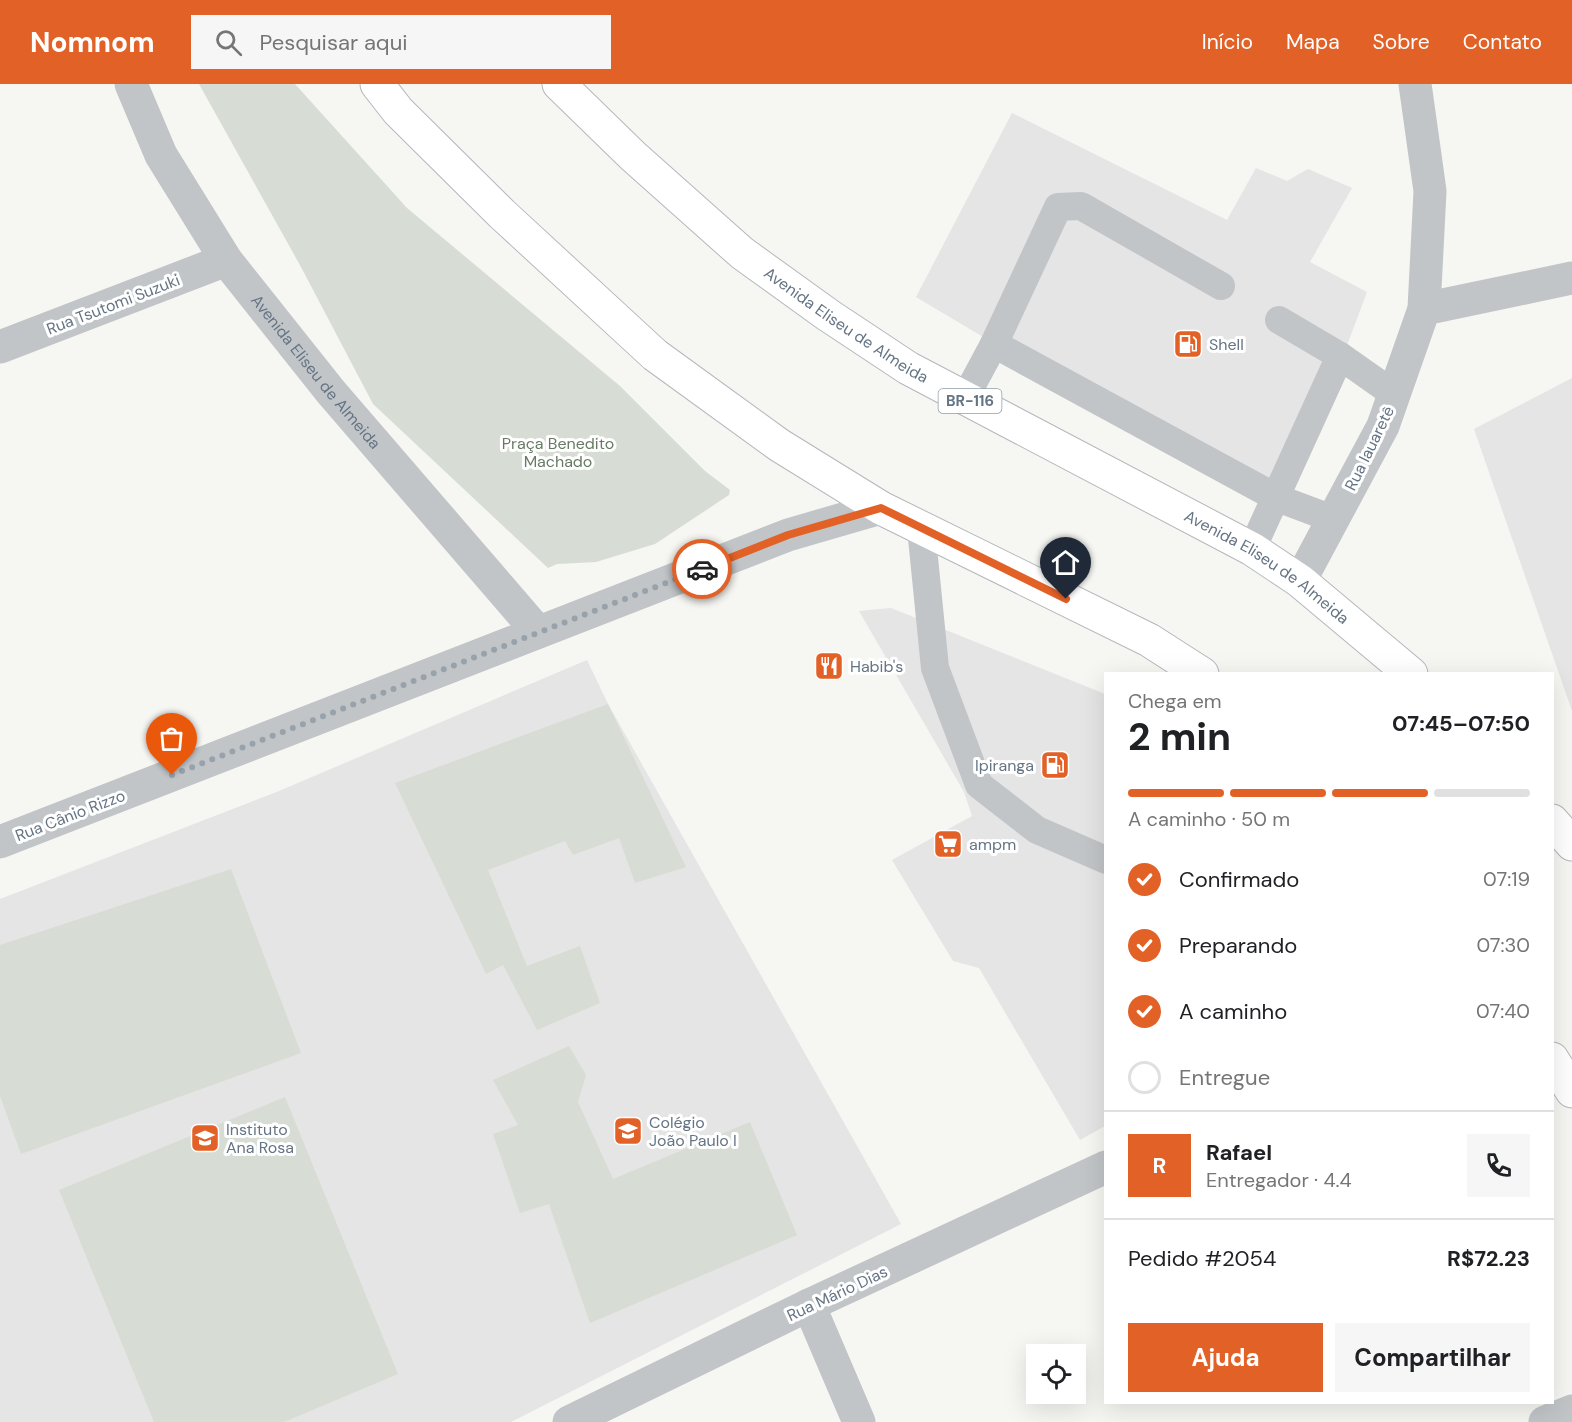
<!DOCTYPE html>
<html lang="pt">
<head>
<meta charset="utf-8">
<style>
	:root { --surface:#fff; --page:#f6f6f6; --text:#202124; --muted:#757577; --line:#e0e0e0; --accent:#e26127 }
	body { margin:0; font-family:"DM Sans",sans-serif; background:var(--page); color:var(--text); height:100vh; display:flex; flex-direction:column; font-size:22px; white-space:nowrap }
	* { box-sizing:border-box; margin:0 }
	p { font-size:20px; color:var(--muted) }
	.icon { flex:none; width:33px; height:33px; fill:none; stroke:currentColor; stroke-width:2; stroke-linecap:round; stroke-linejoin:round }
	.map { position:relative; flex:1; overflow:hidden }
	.drawer { position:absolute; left:1104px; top:588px; width:450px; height:732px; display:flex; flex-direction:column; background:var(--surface); border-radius:0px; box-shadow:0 6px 24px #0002 }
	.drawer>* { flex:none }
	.controls { position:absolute; left:1026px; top:1260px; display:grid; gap:12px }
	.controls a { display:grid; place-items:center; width:60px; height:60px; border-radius:0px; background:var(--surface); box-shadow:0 6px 24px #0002; font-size:30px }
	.pin { position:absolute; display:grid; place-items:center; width:51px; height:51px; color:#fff; margin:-62px -26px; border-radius:50% 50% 50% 0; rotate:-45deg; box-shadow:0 0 6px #0007 }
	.pin .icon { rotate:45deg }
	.courier { position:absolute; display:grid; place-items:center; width:60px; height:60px; margin:-30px; border:4px solid #e26127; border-radius:50%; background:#fff; color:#222; box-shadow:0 2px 8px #0007 }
	.head em { font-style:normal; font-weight:700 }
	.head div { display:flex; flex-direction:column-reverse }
	.head { display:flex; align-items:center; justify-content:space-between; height:102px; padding:0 24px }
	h1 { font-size:39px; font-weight:700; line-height:45px }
	.bar { display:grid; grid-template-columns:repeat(4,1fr); gap:9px 6px; align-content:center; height:72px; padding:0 24px }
	.bar i { height:8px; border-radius:4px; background:var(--line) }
	.bar .current { background:var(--accent) }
	.bar p { grid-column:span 4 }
	.line { display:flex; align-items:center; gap:15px; padding:0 24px; border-top:2px solid var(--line) }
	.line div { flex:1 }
	.round { display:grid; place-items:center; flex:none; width:63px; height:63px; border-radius:0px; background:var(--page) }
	ol { padding:0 24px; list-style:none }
	li { display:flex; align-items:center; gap:18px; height:66px }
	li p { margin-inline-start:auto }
	li .icon { padding:6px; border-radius:50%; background:var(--accent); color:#fff; stroke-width:4 }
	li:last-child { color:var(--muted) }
	li i { width:33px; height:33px; border:3px solid var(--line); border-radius:50% }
	.action { display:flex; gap:12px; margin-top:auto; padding:12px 24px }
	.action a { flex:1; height:69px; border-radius:0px; background:var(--accent); color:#fff; font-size:24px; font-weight:700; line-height:69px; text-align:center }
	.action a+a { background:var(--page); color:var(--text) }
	header { display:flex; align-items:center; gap:36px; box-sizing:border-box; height:84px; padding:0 30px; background:var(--accent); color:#fff }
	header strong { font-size:28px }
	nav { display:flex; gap:33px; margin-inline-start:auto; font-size:21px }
	.search { width:420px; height:54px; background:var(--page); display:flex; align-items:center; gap:15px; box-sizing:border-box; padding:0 21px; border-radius:0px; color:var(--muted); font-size:22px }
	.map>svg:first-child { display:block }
</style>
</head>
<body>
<header>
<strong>Nomnom</strong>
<div class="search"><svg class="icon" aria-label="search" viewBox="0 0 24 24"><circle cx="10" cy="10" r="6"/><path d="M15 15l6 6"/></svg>Pesquisar aqui</div>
<nav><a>Início</a><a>Mapa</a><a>Sobre</a><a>Contato</a></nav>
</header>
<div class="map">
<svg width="1572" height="1338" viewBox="0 0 1572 1338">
	<rect width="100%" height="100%" fill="#f6f6f3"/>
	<g fill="#e4e5e4">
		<polygon points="1012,29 1227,136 1256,84 1287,97 1308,85 1352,104 1310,178 1367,208 1283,432 916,213"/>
		<polygon points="1572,294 1572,627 1474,345"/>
		<polygon points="891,524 1105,610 1105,1042 1080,1056 979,884 953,877 892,776 972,732 964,708 859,527"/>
		<polygon points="587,576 608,620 901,1140 511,1338 0,1338 0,815 279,707"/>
	</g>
	<g fill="#d7ddd4">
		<polygon points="199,0 295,0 407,124 620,302 705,387 730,406 729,411 655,460 596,478 557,480 548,484 373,320 301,183"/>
		<polygon points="608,620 686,783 635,799 619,754 573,771 565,757 488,786 527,882 580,862 600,919 537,946 503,881 486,890 395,699"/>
		<polygon points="231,785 301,969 21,1070 0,1012 0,861"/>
		<polygon points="569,962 586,991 578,1018 613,1095 750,1038 797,1151 590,1239 549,1120 520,1129 493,1050 518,1041 493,996"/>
		<polygon points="285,1013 398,1290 284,1338 154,1338 59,1106"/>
	</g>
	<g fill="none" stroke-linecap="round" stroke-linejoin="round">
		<g stroke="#b4b8bc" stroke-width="35">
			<g id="primary">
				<polyline points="377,0 398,27 502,130 655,271 779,361 881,424 1149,556 1202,590"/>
				<path id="s2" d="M559,0L633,72L742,169L828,231L908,284L1252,465L1300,497L1411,590"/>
				<polyline points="1552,737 1572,760"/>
				<polyline points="1552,975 1572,1007"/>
			</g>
		</g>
		<g stroke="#c1c5c8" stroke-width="28">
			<polyline points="1279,236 1340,272 1394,310"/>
			<polyline points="994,260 1277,414 1333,435"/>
			<polyline points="965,314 994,260 1058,123 1081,122 1221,202"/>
			<polyline points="921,444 935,584 979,701 1037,746 1106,776"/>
			<polyline points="1252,465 1340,272"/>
		</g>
		<g stroke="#c1c5c8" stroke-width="33">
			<path id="s1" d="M131,0L161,71L226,176L331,308L538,548"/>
			<polyline points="1424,225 1572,194"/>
			<polyline points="0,263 226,176"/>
			<polyline points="809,1221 859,1338"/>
			<polyline points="569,1338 809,1221 1106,1083"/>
			<polyline points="1545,1338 1572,1327"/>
		</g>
		<g stroke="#c1c5c8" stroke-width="33">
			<polyline points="1300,497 1383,342 1424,225 1430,107 1415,0"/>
			<polyline points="0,758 788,451 881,424"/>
		</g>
		<use href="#primary" stroke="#fff" stroke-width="33"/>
	</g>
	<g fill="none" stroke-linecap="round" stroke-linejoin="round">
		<polyline stroke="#98a2ab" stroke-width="6" stroke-dasharray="0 10.8" points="172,691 702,485"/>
		<polyline stroke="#e26127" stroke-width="8" points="702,485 788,451 881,424 1066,515"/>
	</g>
	<defs>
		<g id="fuel-square" transform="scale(1.5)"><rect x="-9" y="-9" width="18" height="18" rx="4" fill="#e26127" stroke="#fff"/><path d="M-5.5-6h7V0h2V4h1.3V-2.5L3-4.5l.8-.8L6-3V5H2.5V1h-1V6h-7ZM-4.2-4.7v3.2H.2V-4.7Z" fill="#fff"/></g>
		<g id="restaurant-square" transform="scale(1.5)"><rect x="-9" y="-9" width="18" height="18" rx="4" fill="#e26127" stroke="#fff"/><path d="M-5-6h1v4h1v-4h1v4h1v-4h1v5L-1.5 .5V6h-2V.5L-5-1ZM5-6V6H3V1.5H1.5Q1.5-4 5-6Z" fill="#fff"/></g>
		<g id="supermarket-square" transform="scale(1.5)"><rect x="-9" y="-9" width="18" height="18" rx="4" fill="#e26127" stroke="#fff"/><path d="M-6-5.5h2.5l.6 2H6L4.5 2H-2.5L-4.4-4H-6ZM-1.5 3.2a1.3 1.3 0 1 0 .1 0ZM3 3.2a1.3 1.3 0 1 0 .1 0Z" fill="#fff"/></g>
		<g id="school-square" transform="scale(1.5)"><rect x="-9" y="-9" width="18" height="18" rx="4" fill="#e26127" stroke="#fff"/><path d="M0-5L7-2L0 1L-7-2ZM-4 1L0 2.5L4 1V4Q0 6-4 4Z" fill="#fff"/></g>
	</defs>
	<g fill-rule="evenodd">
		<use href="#fuel-square" x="1188" y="260"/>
		<use href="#restaurant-square" x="829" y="582"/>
		<use href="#fuel-square" x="1055" y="681"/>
		<use href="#supermarket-square" x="948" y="760"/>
		<use href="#school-square" x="628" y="1047"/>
		<use href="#school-square" x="205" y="1054"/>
	</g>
	<g text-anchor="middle" stroke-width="6" stroke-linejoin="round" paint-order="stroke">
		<rect fill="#fff" stroke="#939ea9" stroke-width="1.5" x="938.5" y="305" width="63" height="24" rx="4.5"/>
		<g font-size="15" font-weight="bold" fill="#657484">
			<text x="970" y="322">BR-116</text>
		</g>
		<g font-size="16" fill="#657484" stroke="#fff">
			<text transform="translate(113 220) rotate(-21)" y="6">Rua Tsutomi Suzuki</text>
			<text dy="6" stroke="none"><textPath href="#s2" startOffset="376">Avenida Eliseu de Almeida</textPath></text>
			<text dy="6" stroke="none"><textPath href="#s1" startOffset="344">Avenida Eliseu de Almeida</textPath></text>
			<text transform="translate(1369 364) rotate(-64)" y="6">Rua Iauaretê</text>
			<text dy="6" stroke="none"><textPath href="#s2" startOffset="862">Avenida Eliseu de Almeida</textPath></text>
			<text transform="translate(70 731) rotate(-21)" y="6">Rua Cânio Rizzo</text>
			<text transform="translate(837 1209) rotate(-25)" y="6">Rua Mário Dias</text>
		</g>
		<g font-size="16" fill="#657484" stroke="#fff" text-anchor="start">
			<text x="1209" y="266">Shell</text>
			<text x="850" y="588">Habib's</text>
			<text x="1034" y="687" text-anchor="end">Ipiranga</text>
			<text x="969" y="766">ampm</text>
			<text x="649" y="1044">Colégio<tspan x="649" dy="18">João Paulo I</tspan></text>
			<text x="226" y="1051">Instituto<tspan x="226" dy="18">Ana Rosa</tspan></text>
		</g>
		<g font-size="16" fill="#677b64" stroke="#fff">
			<text x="558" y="365">Praça Benedito<tspan x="558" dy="18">Machado</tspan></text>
		</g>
	</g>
</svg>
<div class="controls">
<a><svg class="icon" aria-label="locate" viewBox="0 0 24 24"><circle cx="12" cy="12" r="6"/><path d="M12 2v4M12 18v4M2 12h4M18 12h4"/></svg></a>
</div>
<div class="pin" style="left:172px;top:691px;background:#ea580c"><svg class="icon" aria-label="bag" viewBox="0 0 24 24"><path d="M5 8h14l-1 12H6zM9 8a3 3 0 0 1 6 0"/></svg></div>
<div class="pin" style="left:1066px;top:515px;background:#1f2937"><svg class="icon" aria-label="home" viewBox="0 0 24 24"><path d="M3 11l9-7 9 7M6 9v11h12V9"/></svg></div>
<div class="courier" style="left:702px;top:485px"><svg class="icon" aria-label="car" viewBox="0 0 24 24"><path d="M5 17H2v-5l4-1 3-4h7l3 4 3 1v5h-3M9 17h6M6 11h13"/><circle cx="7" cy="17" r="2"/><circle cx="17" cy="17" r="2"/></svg></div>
<section class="drawer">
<div class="head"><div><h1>2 min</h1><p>Chega em</p></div><em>07:45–07:50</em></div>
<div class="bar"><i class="current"></i><i class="current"></i><i class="current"></i><i></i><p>A caminho · 50 m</p></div>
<ol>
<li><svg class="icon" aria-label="check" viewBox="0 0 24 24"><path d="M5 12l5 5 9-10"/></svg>Confirmado<p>07:19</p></li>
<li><svg class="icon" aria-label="check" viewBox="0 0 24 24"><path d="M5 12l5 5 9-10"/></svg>Preparando<p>07:30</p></li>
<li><svg class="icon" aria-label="check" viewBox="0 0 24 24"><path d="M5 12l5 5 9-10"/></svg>A caminho<p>07:40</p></li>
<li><i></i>Entregue</li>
</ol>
<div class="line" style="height:108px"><b class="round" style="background:var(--accent);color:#fff">R</b><div><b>Rafael</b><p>Entregador · 4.4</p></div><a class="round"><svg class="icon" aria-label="phone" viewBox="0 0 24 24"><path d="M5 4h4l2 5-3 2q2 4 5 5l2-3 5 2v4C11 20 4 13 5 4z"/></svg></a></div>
<div class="line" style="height:78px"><div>Pedido #2054</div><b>R$72.23</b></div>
<div class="action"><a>Ajuda</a><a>Compartilhar</a></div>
</section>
</div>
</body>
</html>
